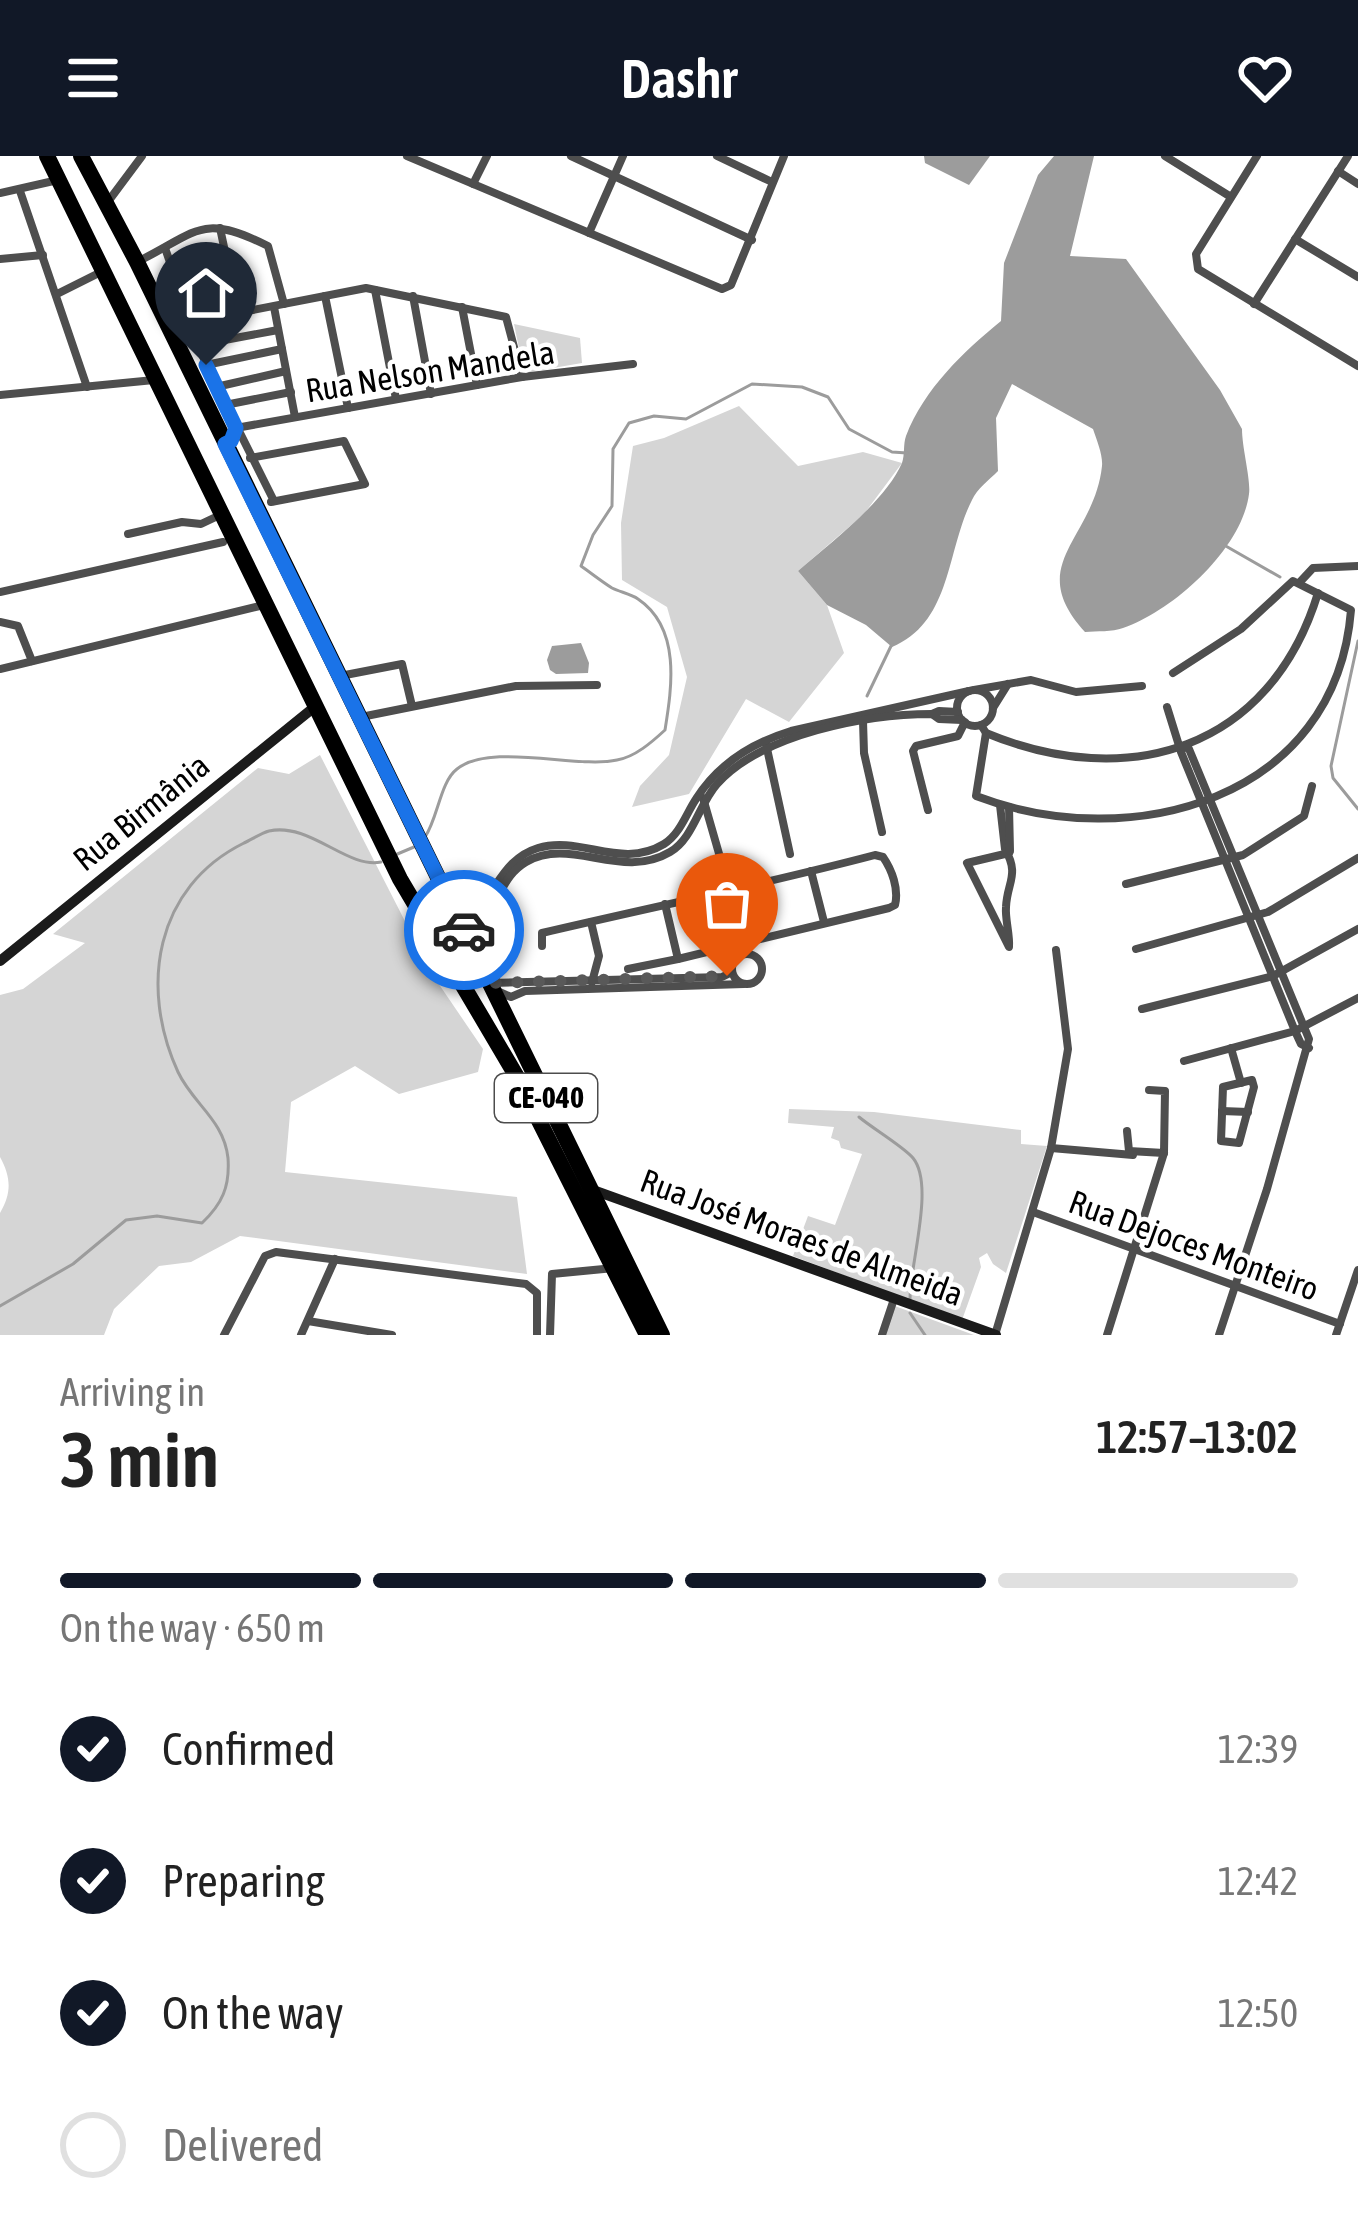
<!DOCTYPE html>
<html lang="en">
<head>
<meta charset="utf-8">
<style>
	:root { --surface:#fff; --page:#f2f2f2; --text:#222; --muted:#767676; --line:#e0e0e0; --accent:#111827 }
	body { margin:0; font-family:"Asap Condensed",sans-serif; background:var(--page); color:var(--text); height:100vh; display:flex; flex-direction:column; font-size:45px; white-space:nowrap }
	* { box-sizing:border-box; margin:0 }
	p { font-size:39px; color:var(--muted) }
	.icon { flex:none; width:66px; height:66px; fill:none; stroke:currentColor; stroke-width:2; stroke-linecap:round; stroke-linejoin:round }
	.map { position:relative; height:1179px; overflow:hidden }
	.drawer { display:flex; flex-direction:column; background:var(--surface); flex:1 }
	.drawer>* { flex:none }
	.pin { position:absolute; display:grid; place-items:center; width:102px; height:102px; color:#fff; margin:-123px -51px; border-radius:50% 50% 50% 0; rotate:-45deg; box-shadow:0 0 12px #0007 }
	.pin .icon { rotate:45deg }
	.courier { position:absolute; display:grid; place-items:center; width:120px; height:120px; margin:-60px; border:9px solid #1a73e8; border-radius:50%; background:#fff; color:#222; box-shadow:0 3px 15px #0007 }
	.headline em { font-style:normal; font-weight:600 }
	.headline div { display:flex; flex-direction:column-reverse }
	.headline { display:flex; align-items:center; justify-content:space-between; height:204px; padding:0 60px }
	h1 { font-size:78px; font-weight:600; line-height:90px }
	.bar { display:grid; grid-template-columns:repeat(4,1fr); gap:18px 12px; align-content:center; height:144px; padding:0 60px }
	.bar i { height:15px; border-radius:9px; background:var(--line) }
	.bar .selected { background:var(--accent) }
	.bar p { grid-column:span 4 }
	ol { padding:0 60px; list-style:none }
	li { display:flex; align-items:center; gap:36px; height:132px }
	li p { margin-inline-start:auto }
	li .icon { padding:12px; border-radius:50%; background:var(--accent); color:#fff; stroke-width:4 }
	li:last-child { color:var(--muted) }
	li i { width:66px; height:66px; border:6px solid var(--line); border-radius:50% }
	header { display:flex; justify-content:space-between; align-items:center; height:156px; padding:0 60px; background:var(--accent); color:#fff; font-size:54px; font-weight:600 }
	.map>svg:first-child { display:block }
</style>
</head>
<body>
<header><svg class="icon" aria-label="menu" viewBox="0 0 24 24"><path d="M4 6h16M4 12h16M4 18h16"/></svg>Dashr<svg class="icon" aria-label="heart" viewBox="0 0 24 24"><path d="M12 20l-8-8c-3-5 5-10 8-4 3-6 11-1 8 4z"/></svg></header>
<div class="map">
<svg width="1358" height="1179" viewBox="0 0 1358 1179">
	<rect width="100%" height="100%" fill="#fff"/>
	<g fill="#d5d5d5">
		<polygon points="514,168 580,182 582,207 524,217"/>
		<polygon points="739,250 798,310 863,296 902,307 864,358 798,415 827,449 844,497 789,566 746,543 689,638 632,651 640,630 669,599 687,521 667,451 622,424 621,367 633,290 664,282"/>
		<path d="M320,599L432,818L483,893L478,916L399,938L355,910L291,946L285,1016L517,1041L527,1118L240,1080L191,1106L159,1110L114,1153L104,1179H0V1057C12,1037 11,1021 0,1001V839L23,833L85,787L53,778L258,612L289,618Z"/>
		<polygon points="789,953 874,956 1021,974 1021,988 1047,990 1006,1117 993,1108 987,1097 979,1102 981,1111 962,1164 793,1100 808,1060 835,1069 862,998 841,992 839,985 831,982 834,971 788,967"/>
		<polygon points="892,1149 974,1179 883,1179"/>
	</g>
	<g fill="#9c9c9c">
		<polygon points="924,0 990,0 969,29 925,7"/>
		<path d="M1054,0H1094L1070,100L1126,103L1220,234L1242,273C1242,292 1251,324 1249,338C1242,393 1173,455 1123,472C1112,476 1097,475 1085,476C1023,408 1094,384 1102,310C1103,299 1097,285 1093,273L1012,228L996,262L998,315C989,324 977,333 972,344C946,395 952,466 892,491L866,469L827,449L798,415C829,388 885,346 902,307C905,299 903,288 906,280C924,233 964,195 1001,165L1004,107L1038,19Z"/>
		<polygon points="581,487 589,507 588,517 556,518 550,514 547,504 552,490"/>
	</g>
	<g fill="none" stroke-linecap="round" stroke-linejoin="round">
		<g stroke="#9c9c9c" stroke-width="3">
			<polyline points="1224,389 1280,421"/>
			<polyline points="1358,485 1331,610 1333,622 1358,653"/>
			<polyline points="867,540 892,488"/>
			<path d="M425,681C438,662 440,626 457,613C491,586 577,613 617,604C635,601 652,586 665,574C672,531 681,472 638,443C631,438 620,436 612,432C601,425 591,417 581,410L593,379L612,350L613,293L629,267L654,260L686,263L752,228L802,231L828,241L849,273L892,296L907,297"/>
			<polyline points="395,699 414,691"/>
			<path d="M859,961C872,972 904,991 913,1002C935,1029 910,1107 910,1143"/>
			<path d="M0,1150L73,1108L126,1064L157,1060L202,1067C222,1048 230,1031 228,1002C224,964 193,948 178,916C139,831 155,731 244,687C251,684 261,677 269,675C310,666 347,713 381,706"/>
			<polyline points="910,1157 925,1179"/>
		</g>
		<g stroke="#4e4e4e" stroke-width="8">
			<polyline points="407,0 722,133 731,129 784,0"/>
			<polyline points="571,0 752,84"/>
			<polyline points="717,0 772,26"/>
			<polyline points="1165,0 1231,41"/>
			<polyline points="1257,0 1196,98 1198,113 1358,210"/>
			<polyline points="1338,15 1358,28"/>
			<polyline points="473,28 487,0"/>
			<polyline points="20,35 87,231"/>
			<polyline points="0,37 58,24"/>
			<polyline points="107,47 142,0"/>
			<polyline points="220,72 238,157"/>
			<polyline points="589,77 623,0"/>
			<polyline points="1295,83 1358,121"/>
			<polyline points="165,92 206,209 274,345"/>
			<polyline points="0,103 43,99"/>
			<path d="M139,105C199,75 201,57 268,90L284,148"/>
			<polyline points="375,134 396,243"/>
			<polyline points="57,138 103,115"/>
			<polyline points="325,140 348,252"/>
			<polyline points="413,140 431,238"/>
			<polyline points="1254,148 1348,0"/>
			<polyline points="274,151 295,261"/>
			<polyline points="462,151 477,229"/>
			<polyline points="191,166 366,132 506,161 522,221"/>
			<polyline points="198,189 278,174"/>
			<polyline points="206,209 282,193"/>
			<polyline points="216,231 286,215"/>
			<polyline points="0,239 154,224"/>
			<polyline points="225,249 291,236"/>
			<polyline points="229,286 236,272 522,221 633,208"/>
			<polyline points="250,302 344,285 365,328 271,346"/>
			<polyline points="128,378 182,366 201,368 220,359"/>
			<polyline points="1299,427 1313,412 1358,410"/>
			<polyline points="0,436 223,386"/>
			<polyline points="0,466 18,470 32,505"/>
			<polyline points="0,513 264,449"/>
			<polyline points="340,520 402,508 412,550"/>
			<polyline points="974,534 1031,524 1076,536 1142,530"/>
			<circle cx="975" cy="552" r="18"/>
			<polyline points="1167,551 1181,596 1295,875 1301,888 1309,892"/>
			<polyline points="993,552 1008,528"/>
			<polyline points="932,558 939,555 958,556"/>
			<polyline points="361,561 516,530 597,529"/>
			<polyline points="863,565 864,597 882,676"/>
			<path d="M981,569L986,577C1128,636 1270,594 1318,437"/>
			<path d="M986,577L976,640C1131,699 1336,644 1351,454L1293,425L1241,473L1173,517"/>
			<polyline points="766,588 790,698"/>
			<polyline points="1182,590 1189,593 1309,883 1267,1033 1219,1179"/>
			<polyline points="703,642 724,715"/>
			<path d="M1000,649L1005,693C1020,719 1007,726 1006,751C1005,764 1010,778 1009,791L967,707L1009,697"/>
			<polyline points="1009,651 1010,695"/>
			<polyline points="928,654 913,595 916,590 958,580 965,566"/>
			<polyline points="811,715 824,766"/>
			<polyline points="1126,728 1243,699 1304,660 1312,630"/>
			<polyline points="737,731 752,784"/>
			<path d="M456,754C495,761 492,706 538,692C581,679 621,714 664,688C680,678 686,658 696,643C718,608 752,587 791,575L969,535"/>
			<polyline points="591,766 599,800 592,826"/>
			<path d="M467,776C473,769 481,763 487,757C502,739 504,719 526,706C571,680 621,725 670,696C693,683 699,648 717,628C762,578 867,558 932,558L939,563L962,564"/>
			<path d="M542,790V777C653,751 765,728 875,699L883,701C892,714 899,733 895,749L889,752L678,803L665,748"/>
			<polyline points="1136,793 1268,756 1358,702"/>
			<circle cx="747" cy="813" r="15"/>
			<polyline points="628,813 678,803"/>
			<polyline points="490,827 722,821 732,816"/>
			<polyline points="495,834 511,841 525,835 744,828"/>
			<polyline points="1142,853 1273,820 1358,773"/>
			<polyline points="1231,892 1241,927"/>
			<polyline points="1184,905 1295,875 1358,842"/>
			<polygon points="1252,924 1254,931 1239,987 1221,985 1223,931"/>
			<polyline points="1222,955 1248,956"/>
			<polyline points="1127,975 1129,995 1164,997 1165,935 1149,934"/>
			<polyline points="1051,992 1133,999"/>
			<polyline points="1033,1056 1340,1168"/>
			<polyline points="308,1165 392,1179"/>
			<polyline points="224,1179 265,1100 276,1096 526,1128 537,1137 537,1179"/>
			<polyline points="301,1179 335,1103"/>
			<polyline points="550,1179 552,1118 614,1112"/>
			<polyline points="882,1179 894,1143"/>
			<polyline points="995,1179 1051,992 1068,893 1056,794"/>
			<polyline points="1107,1179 1164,997"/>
			<polyline points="1336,1179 1358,1114"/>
		</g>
		<g stroke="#1b1b1b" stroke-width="10">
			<polyline points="0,805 317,549"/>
			<polyline points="593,1034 996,1179"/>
		</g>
		<g stroke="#000" stroke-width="16">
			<polyline points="47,0 400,723 517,921 647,1179"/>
			<polyline points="81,0 137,106 662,1179"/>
		</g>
	</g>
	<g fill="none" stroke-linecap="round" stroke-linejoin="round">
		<polyline stroke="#595959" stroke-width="12" stroke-dasharray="0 21.6" points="464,774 490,827 727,820"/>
		<polyline stroke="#1a73e8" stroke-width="15" points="206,209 236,272 231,285 225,288 464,774"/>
	</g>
	<g text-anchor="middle" stroke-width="9" stroke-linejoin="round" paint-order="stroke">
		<rect fill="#fff" stroke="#4c4c4c" stroke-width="3" x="495" y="918" width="102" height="48" rx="9"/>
		<g font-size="30" font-weight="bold" fill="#000">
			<text x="546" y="952">CE-040</text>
		</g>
		<g font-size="33" fill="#000" stroke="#fff">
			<text transform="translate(430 215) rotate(-9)" y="12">Rua Nelson Mandela</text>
			<text transform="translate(141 656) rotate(-39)" y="12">Rua Birmânia</text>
			<text transform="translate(802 1081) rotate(20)" y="12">Rua José Moraes de Almeida</text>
			<text transform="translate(1194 1089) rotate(20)" y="12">Rua Dejoces Monteiro</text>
		</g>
	</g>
</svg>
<div class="pin" style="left:727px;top:820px;background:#ea580c"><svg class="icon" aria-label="bag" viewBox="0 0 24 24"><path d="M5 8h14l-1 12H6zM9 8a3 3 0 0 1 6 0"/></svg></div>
<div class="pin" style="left:206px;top:209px;background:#1f2937"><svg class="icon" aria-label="home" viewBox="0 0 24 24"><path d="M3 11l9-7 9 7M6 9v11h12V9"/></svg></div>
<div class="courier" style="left:464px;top:774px"><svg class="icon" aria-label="car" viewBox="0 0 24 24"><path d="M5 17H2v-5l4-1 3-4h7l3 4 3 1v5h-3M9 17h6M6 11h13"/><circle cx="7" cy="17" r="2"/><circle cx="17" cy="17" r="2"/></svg></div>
</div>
<section class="drawer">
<div class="headline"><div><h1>3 min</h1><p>Arriving in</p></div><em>12:57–13:02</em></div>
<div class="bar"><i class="selected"></i><i class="selected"></i><i class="selected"></i><i></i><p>On the way · 650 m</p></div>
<ol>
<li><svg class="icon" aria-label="check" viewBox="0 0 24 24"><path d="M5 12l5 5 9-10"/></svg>Confirmed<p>12:39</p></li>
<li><svg class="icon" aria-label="check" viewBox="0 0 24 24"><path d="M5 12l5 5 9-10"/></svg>Preparing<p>12:42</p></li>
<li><svg class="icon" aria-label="check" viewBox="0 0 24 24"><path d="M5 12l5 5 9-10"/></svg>On the way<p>12:50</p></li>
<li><i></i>Delivered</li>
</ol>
</section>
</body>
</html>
